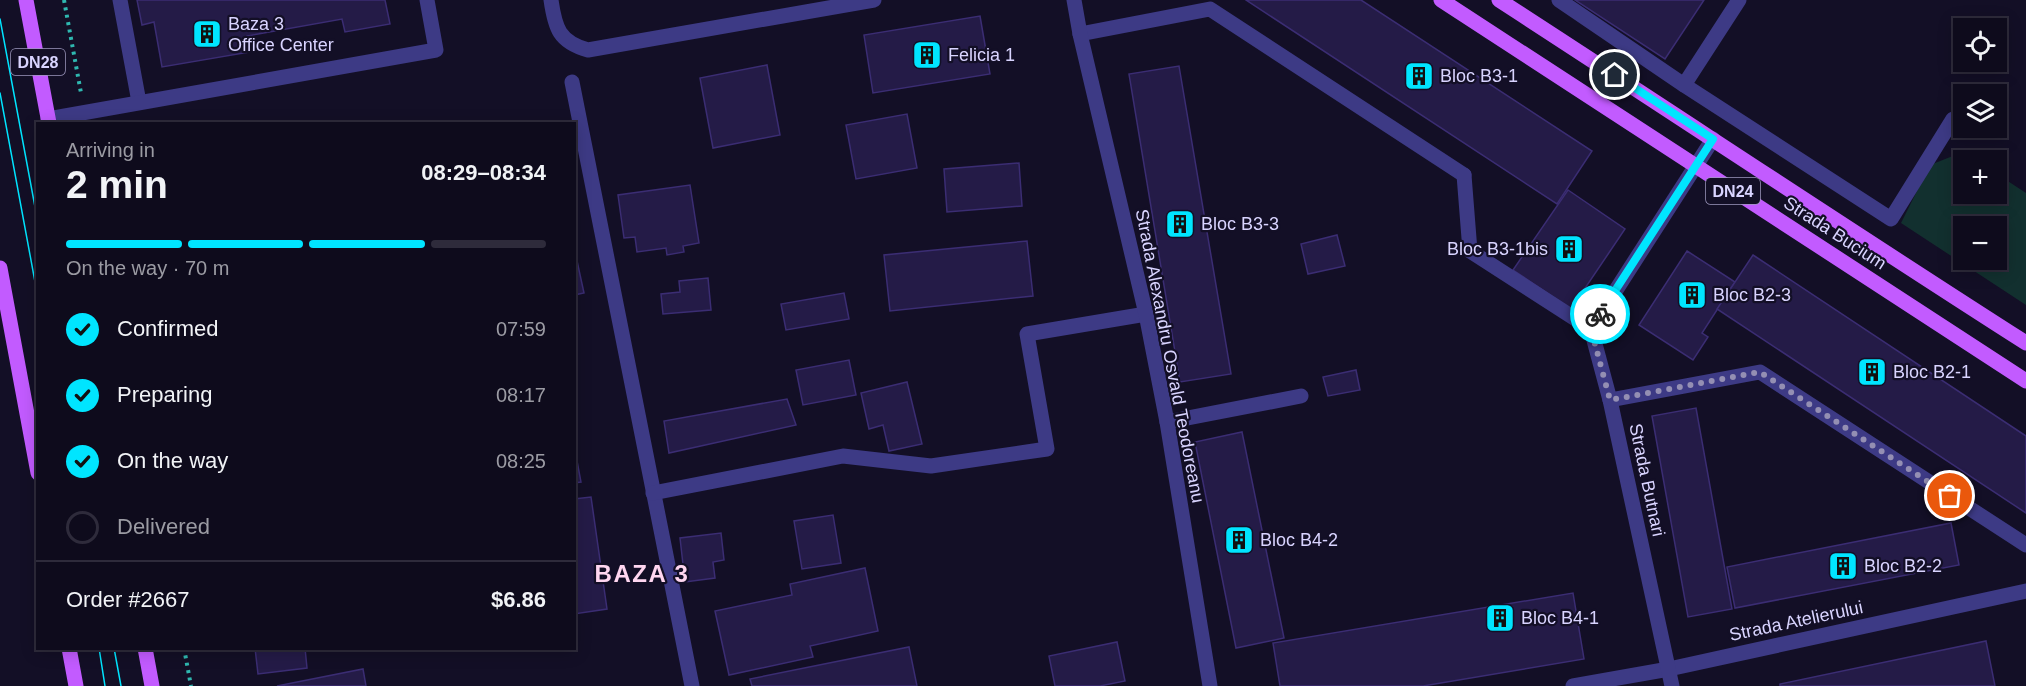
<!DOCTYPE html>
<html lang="en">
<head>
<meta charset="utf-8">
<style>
	:root { --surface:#0e0b1c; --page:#171425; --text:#f1f3f6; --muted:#9b9ba3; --line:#2e2b3b; --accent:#00e5ff }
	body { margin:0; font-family:Arial,sans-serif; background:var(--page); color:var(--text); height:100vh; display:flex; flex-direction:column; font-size:22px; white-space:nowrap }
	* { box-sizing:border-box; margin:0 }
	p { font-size:20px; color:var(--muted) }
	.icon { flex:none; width:33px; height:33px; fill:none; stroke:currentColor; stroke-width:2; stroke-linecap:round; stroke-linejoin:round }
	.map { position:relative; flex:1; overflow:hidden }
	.drawer { position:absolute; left:36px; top:122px; width:540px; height:528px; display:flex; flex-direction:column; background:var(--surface); border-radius:0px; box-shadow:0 3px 15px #0003,0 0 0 2px var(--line) }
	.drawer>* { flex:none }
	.fabs { position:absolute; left:1953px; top:18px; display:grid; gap:12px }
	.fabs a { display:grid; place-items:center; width:54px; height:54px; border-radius:0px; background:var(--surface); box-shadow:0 3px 15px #0003,0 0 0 2px var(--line); font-size:30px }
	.pin { position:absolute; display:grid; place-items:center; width:51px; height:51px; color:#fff; margin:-26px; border:3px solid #fff; border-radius:50%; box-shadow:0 2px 6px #0007 }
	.courier { position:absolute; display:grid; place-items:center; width:60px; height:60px; margin:-30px; border:4px solid #00e5ff; border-radius:50%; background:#fff; color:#222; box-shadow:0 2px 8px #0007 }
	.overview em { font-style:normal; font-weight:700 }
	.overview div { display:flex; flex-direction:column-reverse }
	.overview { display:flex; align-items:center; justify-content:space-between; height:102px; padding:0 30px }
	h1 { font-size:39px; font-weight:700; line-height:45px }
	.bar { display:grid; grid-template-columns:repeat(4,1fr); gap:9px 6px; align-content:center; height:72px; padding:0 30px }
	.bar i { height:8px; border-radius:4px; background:var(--line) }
	.bar .active { background:var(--accent) }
	.bar p { grid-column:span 4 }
	.line { display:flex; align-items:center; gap:15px; padding:0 30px; border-top:2px solid var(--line) }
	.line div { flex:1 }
	ol { padding:0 30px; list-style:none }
	li { display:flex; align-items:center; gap:18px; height:66px }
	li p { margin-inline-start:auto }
	li .icon { padding:6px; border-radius:50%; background:var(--accent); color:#111; stroke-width:4 }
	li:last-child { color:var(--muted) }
	li i { width:33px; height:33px; border:3px solid var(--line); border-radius:50% }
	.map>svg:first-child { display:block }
</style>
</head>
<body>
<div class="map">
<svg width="2026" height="686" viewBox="0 0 2026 686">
	<rect width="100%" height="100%" fill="#130f26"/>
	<path fill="#12302f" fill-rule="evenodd" d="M1963,152L1977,160H1964V194H1996L1997,174L2026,193V305L1901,223L1930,165ZM1964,226H1996V260H1964Z"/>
	<g fill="#241b47" stroke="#3b2d73" stroke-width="1.5">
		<polygon points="137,0 385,0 390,24 345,32 342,19 247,36 250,52 162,67 154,22 142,25"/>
		<polygon points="1246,0 1361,0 1592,151 1557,204"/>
		<polygon points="1575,0 1704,0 1665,59"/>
		<polygon points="980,16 990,74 873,93 864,35"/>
		<polygon points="767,65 780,135 713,148 700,78"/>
		<polygon points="1179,66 1231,374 1180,382 1129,74"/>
		<polygon points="907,114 917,168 856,179 846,125"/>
		<polygon points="1019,163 1022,206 947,212 944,169"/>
		<polygon points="690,185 699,243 683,246 684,252 667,255 666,248 637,252 635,237 624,238 618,195"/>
		<polygon points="1568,190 1625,229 1571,309 1513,270"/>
		<polygon points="1337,235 1345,266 1308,274 1301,244"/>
		<polygon points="1027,241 1033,296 890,311 884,255"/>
		<polygon points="574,247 584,293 574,295"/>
		<polygon points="1687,251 1735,282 1702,333 1708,337 1693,360 1639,325"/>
		<polygon points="1753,255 2026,436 2026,513 1717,309"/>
		<polygon points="708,278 711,310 663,314 661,294 680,292 679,281"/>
		<polygon points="844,293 849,319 786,330 781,304"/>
		<polygon points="849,360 856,395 803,405 796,370"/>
		<polygon points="1356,370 1360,390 1328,396 1323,377"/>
		<polygon points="907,382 922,444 889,451 883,425 869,429 861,393"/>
		<polygon points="787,399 796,425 669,453 664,421"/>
		<polygon points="1696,408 1732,609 1688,617 1652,416"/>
		<polygon points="1242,432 1284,638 1236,648 1195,442"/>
		<polygon points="574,445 581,482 574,483"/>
		<polygon points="591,497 607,609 574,614 574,499"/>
		<polygon points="833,515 841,563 802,569 794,521"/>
		<polygon points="1951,523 1959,565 1735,608 1727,567"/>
		<polygon points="721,533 724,560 713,562 715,578 685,582 680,538"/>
		<polygon points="865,568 878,631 810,646 813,657 729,675 715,611 792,595 790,584"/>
		<polygon points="1573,593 1584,659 1423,686 1280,686 1273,643"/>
		<polygon points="1986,641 1995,686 1780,686 1780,684"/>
		<polygon points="1117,642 1125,681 1100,686 1055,686 1049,656"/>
		<polygon points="909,647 917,686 752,686 750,679"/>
		<polygon points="255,648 305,648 307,668 258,674"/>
		<polygon points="363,669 366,686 277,686"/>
	</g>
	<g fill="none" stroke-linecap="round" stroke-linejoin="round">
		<g stroke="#2fb8b0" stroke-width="4" stroke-dasharray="3 4.5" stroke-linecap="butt">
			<polyline points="64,0 81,93"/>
			<polyline points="184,648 191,686"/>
		</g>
		<g stroke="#3d3a85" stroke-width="15">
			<polyline points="120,0 139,102"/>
			<polyline points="1559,0 1684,85 1891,219 1953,119"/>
			<polyline points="1080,34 1210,9 1464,175"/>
			<polyline points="572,82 692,686"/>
			<polyline points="1684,85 1739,0"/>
			<polyline points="48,119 436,50 427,0"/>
			<polyline points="1610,400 1760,372 2026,545"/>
			<polyline points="1167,422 1301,396"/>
			<polyline points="653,493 843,456 931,466 1047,449 1027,334 1146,314"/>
		</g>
		<g stroke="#3d3a85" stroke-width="15">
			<path d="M551,0C555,28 559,42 588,50L874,0"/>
			<polyline points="1074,0 1080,34 1146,314 1167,422 1210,686"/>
			<polyline points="1464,175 1470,251 1591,329"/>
			<polyline points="1573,686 1669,669 2026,591"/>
			<polyline points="1672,686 1610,400 1591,329 1713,139"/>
		</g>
		<g stroke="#c25bff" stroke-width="15">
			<polyline points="26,0 49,123"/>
			<polyline points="1441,0 2026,381"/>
			<path d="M1499,0C1675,114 1849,230 2026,343"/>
			<polyline points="0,268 38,473"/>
			<polyline points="69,648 76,686"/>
			<polyline points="145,648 152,686"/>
		</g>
		<g stroke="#00e5ff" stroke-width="1.5">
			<polyline points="0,19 38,223"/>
			<polyline points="0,93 38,298"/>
			<polyline points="99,648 105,686"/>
			<polyline points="114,648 121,686"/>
		</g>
	</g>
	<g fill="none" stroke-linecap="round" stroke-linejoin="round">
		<polyline stroke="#948fb3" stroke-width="6" stroke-dasharray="0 10.8" points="1600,314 1591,329 1610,400 1760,372 1950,496"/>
		<polyline stroke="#00e5ff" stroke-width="8" points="1600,314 1713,139 1615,75"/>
	</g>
	<defs>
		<g id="building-square" transform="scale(1.5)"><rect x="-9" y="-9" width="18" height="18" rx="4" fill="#00e5ff" stroke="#130f26"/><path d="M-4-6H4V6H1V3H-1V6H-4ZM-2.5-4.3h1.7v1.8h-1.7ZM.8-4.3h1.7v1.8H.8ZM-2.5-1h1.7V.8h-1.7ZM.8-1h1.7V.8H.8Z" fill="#111"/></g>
	</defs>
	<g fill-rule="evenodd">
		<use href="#building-square" x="207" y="34"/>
		<use href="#building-square" x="927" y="55"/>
		<use href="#building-square" x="1419" y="76"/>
		<use href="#building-square" x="1180" y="224"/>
		<use href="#building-square" x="1569" y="249"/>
		<use href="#building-square" x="1692" y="295"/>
		<use href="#building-square" x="1872" y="372"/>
		<use href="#building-square" x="1239" y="540"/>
		<use href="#building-square" x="1843" y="566"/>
		<use href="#building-square" x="1500" y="618"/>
	</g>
	<g text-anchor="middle" stroke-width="4.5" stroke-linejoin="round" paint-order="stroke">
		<g fill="#130f26" stroke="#9e99be" stroke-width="1.5">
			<rect x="11" y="49" width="54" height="26" rx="4.5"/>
			<rect x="1706" y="178" width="54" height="26" rx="4.5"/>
		</g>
		<g font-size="16" font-weight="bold" fill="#d9d4ff">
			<text x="38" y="68">DN28</text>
			<text x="1733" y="197">DN24</text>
		</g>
		<g font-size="18" fill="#d9d4ff" stroke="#130f26" text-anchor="start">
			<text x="228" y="30">Baza 3<tspan x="228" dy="21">Office Center</tspan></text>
			<text x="948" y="61">Felicia 1</text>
			<text x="1440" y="82">Bloc B3-1</text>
			<text x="1201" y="230">Bloc B3-3</text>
			<text x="1548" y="255" text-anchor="end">Bloc B3-1bis</text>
			<text x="1713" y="301">Bloc B2-3</text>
			<text x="1893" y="378">Bloc B2-1</text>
			<text x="1260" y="546">Bloc B4-2</text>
			<text x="1864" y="572">Bloc B2-2</text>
			<text x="1521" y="624">Bloc B4-1</text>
		</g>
		<g font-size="18" fill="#d9d4ff" stroke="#130f26">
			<text transform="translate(1835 233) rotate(33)" y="6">Strada Bucium</text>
			<text transform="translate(1170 356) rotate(79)" y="6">Strada Alexandru Osvald Teodoreanu</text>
			<text transform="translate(1647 480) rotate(78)" y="6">Strada Butnari</text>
			<text transform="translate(1796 621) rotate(-12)" y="6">Strada Atelierului</text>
		</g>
		<g font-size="24" font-weight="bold" letter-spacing="1.5" fill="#ffd6f0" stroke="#130f26">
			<text x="642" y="582">BAZA 3</text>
		</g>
	</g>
</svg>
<div class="fabs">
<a><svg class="icon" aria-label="locate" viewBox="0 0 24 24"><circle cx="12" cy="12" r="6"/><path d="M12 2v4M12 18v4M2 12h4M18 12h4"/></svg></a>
<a><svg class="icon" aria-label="layers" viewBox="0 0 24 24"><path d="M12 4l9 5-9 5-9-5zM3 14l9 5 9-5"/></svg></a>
<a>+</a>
<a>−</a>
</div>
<div class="pin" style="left:1950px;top:496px;background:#ea580c"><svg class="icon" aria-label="bag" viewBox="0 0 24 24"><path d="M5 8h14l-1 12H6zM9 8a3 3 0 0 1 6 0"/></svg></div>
<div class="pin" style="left:1615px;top:75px;background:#1f2937"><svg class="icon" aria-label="home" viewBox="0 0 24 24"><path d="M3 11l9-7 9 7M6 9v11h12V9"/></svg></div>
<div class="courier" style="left:1600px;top:314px"><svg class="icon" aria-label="bike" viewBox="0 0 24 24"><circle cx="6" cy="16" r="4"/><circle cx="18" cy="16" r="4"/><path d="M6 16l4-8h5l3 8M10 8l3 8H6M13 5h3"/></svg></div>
<section class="drawer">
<div class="overview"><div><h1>2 min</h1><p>Arriving in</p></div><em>08:29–08:34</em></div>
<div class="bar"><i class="active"></i><i class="active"></i><i class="active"></i><i></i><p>On the way · 70 m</p></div>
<ol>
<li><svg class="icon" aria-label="check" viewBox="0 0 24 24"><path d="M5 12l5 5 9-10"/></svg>Confirmed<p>07:59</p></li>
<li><svg class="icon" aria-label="check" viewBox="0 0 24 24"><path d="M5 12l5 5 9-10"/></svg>Preparing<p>08:17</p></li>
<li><svg class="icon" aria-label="check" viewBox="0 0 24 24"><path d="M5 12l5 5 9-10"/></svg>On the way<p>08:25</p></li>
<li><i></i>Delivered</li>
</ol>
<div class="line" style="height:78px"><div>Order #2667</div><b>$6.86</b></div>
</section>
</div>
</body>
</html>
